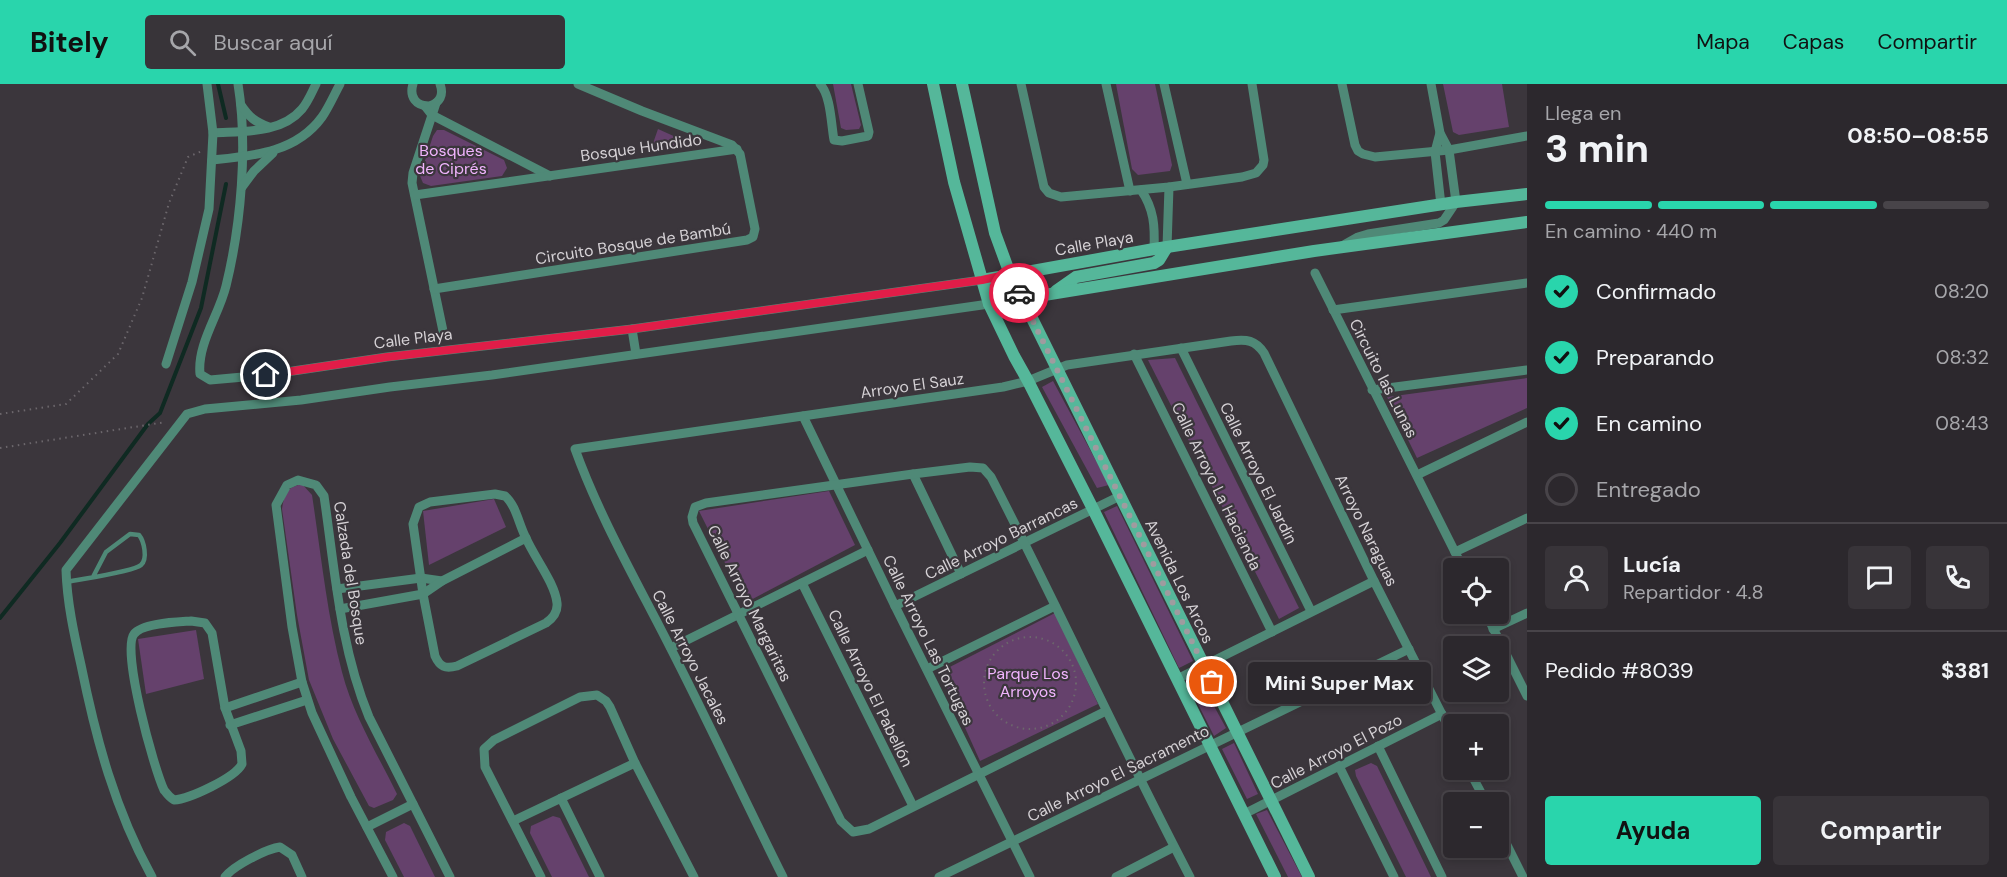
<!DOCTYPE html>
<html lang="es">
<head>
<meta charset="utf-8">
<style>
	:root { --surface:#2c282d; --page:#383439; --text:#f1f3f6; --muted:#a6a6aa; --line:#484449; --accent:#29d5ac }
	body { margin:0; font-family:"DM Sans",sans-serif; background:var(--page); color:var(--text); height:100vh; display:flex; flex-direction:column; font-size:22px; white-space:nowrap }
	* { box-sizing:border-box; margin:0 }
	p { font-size:20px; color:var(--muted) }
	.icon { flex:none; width:33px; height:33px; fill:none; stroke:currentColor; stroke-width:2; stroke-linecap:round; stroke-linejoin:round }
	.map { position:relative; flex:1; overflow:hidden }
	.side { display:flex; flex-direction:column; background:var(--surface); width:480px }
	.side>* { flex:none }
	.fabs { position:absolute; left:1443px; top:474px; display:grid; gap:12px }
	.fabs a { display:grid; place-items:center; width:66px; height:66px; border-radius:6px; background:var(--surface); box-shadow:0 3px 9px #0003,0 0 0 2px var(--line); font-size:30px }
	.pin { position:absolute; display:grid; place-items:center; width:51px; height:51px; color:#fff; margin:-26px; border:3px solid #fff; border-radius:50%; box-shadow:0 2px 6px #0007 }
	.courier { position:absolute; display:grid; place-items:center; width:60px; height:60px; margin:-30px; border:4px solid #e11d48; border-radius:50%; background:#fff; color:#222; box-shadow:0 2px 8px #0007 }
	.bubble { position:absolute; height:42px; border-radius:6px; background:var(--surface); box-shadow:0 3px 9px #0003,0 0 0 2px var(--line); font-size:20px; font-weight:700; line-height:42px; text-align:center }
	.head em { font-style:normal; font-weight:700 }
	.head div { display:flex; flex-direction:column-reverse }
	.head { display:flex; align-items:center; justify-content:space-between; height:102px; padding:0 18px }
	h1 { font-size:39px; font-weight:700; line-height:45px }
	.bar { display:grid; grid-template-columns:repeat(4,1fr); gap:9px 6px; align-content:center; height:72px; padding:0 18px }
	.bar i { height:8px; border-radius:4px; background:var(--line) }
	.bar .current { background:var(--accent) }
	.bar p { grid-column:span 4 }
	.line { display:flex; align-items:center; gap:15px; padding:0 18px; border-top:2px solid var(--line) }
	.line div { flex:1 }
	.round { display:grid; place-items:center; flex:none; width:63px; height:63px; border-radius:6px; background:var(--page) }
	ol { padding:0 18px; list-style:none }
	li { display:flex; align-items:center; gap:18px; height:66px }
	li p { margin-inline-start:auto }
	li .icon { padding:6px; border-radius:50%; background:var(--accent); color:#111; stroke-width:4 }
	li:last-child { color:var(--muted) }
	li i { width:33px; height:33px; border:3px solid var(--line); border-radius:50% }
	.button { display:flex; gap:12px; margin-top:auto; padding:12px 18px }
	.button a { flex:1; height:69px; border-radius:6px; background:var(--accent); color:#111; font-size:24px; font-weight:700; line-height:69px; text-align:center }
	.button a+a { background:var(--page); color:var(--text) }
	header { display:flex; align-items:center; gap:36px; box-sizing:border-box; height:84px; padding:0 30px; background:var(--accent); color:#111 }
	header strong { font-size:28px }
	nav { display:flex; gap:33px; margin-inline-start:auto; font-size:21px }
	.search { width:420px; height:54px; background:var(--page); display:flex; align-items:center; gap:15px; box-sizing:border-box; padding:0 21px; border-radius:6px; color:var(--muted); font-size:22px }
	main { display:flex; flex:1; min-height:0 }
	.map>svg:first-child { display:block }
</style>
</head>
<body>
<header>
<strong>Bitely</strong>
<div class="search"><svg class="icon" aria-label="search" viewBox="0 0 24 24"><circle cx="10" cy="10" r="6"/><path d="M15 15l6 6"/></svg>Buscar aquí</div>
<nav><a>Mapa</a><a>Capas</a><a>Compartir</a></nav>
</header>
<main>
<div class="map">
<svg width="1527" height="793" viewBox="0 0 1527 793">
	<rect width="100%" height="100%" fill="#3b363c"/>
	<g fill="#65416c">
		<polygon points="833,0 851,0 861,41 859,45 846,46 841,44"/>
		<polygon points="1116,0 1155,0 1172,81 1170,87 1138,91 1132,85"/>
		<polygon points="1443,0 1502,0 1509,43 1459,51 1453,48"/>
		<polygon points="658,45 678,54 681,58 679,64 650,68"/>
		<polygon points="437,46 444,46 504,76 507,84 502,92 431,102 423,99 420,92 433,52"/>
		<polygon points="1175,274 1299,524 1279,535 1148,276"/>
		<polygon points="1527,294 1527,324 1417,374 1387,313"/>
		<polygon points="1053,297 1109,401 1097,404 1042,303"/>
		<path d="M302,400L312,411C321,470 327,531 342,588C353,631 378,671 397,710L393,716L374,724L369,722L333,655L309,596L297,531L282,425C285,409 286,404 302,400Z"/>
		<polygon points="829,407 855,461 745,519 699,427"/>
		<polygon points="494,415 506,443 429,481 423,427"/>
		<polygon points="1117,422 1193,577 1179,584 1104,428"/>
		<polygon points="1055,529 1098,620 980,677 940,588"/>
		<polygon points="196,546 204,595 146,610 138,555"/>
		<polygon points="1197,591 1226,644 1214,652 1186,596"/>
		<polygon points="1234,659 1258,710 1247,715 1222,665"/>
		<polygon points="1371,679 1377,682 1431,793 1406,793 1356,692 1355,686"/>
		<polygon points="1267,726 1302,793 1288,793 1256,730"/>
		<polygon points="553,732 560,734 589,793 552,793 530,749 531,742"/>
		<polygon points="404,739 410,742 435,793 404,793 385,756 386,748"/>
	</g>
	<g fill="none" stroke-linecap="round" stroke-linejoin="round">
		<g stroke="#0f2a22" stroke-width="4">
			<polyline points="218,0 226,34"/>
			<polyline points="0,534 60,459 148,340 160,329 201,224 226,100"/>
		</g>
		<g stroke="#6c676c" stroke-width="2" stroke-dasharray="1.5 4.5" stroke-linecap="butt">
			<polyline points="0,330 66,320 118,270 142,214 169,119 188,73 202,67"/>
			<polyline points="0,364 166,338"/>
			<circle cx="1030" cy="599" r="46"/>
		</g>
		<path stroke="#4f8977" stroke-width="4.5" d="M67,498C81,495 133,488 141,481C148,475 144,457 139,451L130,450L106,468L93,493"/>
		<g stroke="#4f8977" stroke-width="9">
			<path d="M238,0C248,62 241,141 226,202C219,231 197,260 200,290L210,296L266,291L387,273L632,245L982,196"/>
			<path d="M413,0C409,13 416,22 429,22C440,19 444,11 440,0"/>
			<path d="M820,0C831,12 831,40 834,56L842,57L868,52L869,48L858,0"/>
			<polyline points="1021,0 1044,103 1049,109 1061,113 1169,103 1242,93 1256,89 1263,81 1264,76 1252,0"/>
			<polyline points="1106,0 1130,107"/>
			<polyline points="1164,0 1187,100"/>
			<polyline points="1342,0 1355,61 1358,67 1363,70 1375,73 1449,66 1527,52"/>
			<polyline points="436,19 413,89 412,99 443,247"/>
			<path d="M241,21C249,33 255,38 269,43"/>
			<polyline points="425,22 432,31 550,92"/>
			<path d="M213,49C243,47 281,50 302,25C308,18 312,8 316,0"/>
			<polyline points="1440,49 1435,68 1441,121"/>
			<path d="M212,76C252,72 296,69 322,33C329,23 334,11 340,0"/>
			<polyline points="242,103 254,87 273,69"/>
			<path d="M1141,106C1154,125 1155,142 1154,165"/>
			<polyline points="415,111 737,65"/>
			<polyline points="1342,162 1358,153 1368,150 1439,139 1444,136 1456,118 1449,66 1440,49 1431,0"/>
			<polyline points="1167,163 1169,103"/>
			<polyline points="1315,189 1463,484"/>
			<polyline points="434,205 747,156 753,153 755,145 740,70 732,61 642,27 578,0"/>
			<polyline points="1333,226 1527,199"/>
			<polyline points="632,245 636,270"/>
			<polyline points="1181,264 1311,527"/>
			<polyline points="1134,270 1272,548"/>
			<polyline points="166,280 192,198 209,125 213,49 207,0"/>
			<polyline points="1372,306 1527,286"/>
			<polyline points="803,332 895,522 1030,793"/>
			<polyline points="913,390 961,490"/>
			<polyline points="1417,391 1527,338"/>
			<path d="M495,410L505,412C516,421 519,441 526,454C534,473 555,499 557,519C558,528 553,534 546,539L457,582C445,585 440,583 435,572L423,510L413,440L419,423L430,418Z"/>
			<polyline points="1455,468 1527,434"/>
			<polyline points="802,499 913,722"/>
			<polyline points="337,505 421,494 442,497"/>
			<polyline points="895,522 1120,412"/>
			<polyline points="340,525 423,510 442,497 526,454"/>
			<polyline points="1486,530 1527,612"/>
			<path d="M191,537L205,539L212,549L225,624L241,667L242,680C235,694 189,715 174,716C169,713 167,710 164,706C154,685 121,566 134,550C142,539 177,538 191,537Z"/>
			<polyline points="1493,545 1527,529"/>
			<polyline points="671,564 868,466"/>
			<polyline points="927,585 1055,522"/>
			<polyline points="1177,595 1374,497"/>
			<polyline points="225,624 302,598"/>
			<path d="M1106,627L869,745L853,748L841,737L693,439L692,433L695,423L706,419L913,390L970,383L983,384L991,393C1059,525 1121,661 1190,793"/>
			<polyline points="230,641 307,616"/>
			<polyline points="1378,662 1442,793"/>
			<polyline points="1339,682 1394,793"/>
			<polyline points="1469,686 1486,718"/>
			<polyline points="561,714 600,793"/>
			<polyline points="1244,730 1442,630"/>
			<polyline points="513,737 635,679"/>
			<polyline points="367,743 413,720"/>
			<polyline points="1498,743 1523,793"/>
			<path d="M152,793C115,726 96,655 81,581C74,550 67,518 66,486L187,330L205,325L301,316L390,303L492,291L989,220"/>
			<path d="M225,793C233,782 266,765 280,763L292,771L302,793"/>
			<path d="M393,793L351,713L312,629L302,598L292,543L276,421L287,401L298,396L316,401L324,412C335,487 340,563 369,633L450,793"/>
			<polyline points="541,793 485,683 484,665 494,656 580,613 597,611 606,617 610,623 635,679 694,793"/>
			<path d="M783,793C745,717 709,639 670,563C637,498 600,434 575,365L1003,303L1028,297L1067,281L1231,257C1247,255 1255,256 1264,269L1374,497L1454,654"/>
			<polyline points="939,793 1409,565"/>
			<polyline points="1116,793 1174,763"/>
		</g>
		<g stroke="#55b79a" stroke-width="12">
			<polyline points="933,0 954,98 989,220 1014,272 1028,297 1093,425 1275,793"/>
			<polyline points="962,0 995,149 1010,190 1309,793"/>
			<polyline points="982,196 1154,165 1456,118 1527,110"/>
			<polyline points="1056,207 1076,193 1154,179 1159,176 1167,163"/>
			<polyline points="989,220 1314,167 1527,138"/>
		</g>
	</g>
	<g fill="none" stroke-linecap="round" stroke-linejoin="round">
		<polyline stroke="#9f9b9f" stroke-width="6" stroke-dasharray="0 10.8" points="1019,209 1212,598"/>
		<polyline stroke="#e11d48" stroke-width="8" points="266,291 387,273 632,245 982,196 1010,190 1019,209"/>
	</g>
	<g text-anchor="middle" stroke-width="4.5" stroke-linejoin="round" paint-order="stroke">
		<g font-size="16" fill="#d5d1d5" stroke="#3b363c">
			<text transform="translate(641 63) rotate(-8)" y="6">Bosque Hundido</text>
			<text transform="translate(633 159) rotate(-9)" y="6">Circuito Bosque de Bambú</text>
			<text transform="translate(1094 159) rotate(-10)" y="6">Calle Playa</text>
			<text transform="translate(413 254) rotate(-7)" y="6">Calle Playa</text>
			<text transform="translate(1384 294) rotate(63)" y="6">Circuito las Lunas</text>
			<text transform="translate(912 301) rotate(-8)" y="6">Arroyo El Sauz</text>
			<text transform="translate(1259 389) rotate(64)" y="6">Calle Arroyo El Jardín</text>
			<text transform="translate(1217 402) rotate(64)" y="6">Calle Arroyo La Hacienda</text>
			<text transform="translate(1367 446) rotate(64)" y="6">Arroyo Naraguas</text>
			<text transform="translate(1001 454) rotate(-26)" y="6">Calle Arroyo Barrancas</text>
			<text transform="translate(351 489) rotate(81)" y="6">Calzada del Bosque</text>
			<text transform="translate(1180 497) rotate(64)" y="6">Avenida Los Arcos</text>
			<text transform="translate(750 519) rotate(64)" y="6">Calle Arroyo Margaritas</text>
			<text transform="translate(929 556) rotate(64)" y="6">Calle Arroyo Las Tortugas</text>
			<text transform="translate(691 573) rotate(63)" y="6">Calle Arroyo Jacales</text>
			<text transform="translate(871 604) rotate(64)" y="6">Calle Arroyo El Pabellón</text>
			<text transform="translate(1336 667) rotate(-27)" y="6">Calle Arroyo El Pozo</text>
			<text transform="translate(1118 689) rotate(-26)" y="6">Calle Arroyo El Sacramento</text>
		</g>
		<g font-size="16" fill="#f1b4fe" stroke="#3b363c">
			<text x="451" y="72">Bosques<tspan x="451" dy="18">de Ciprés</tspan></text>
			<text x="1028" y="595">Parque Los<tspan x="1028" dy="18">Arroyos</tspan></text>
		</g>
	</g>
</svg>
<div class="fabs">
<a><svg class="icon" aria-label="locate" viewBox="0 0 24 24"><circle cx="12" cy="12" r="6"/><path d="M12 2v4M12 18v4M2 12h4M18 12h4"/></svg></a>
<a><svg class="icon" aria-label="layers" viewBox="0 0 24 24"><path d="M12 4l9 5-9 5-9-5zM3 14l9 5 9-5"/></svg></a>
<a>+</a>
<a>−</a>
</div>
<div class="pin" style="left:1212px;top:598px;background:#ea580c"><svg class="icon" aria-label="bag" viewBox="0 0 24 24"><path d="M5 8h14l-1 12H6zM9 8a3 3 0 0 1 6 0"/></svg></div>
<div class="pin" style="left:266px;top:291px;background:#1f2937"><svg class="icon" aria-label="home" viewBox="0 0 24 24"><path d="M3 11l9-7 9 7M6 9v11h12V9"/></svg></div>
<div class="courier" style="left:1019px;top:209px"><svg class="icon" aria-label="car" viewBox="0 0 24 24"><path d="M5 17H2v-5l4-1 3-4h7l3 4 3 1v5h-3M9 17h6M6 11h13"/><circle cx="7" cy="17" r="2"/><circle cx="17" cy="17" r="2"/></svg></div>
<div class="bubble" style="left:1248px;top:578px;width:183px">Mini Super Max</div>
</div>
<section class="side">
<div class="head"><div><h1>3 min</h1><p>Llega en</p></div><em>08:50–08:55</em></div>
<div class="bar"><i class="current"></i><i class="current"></i><i class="current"></i><i></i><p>En camino · 440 m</p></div>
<ol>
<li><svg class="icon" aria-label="check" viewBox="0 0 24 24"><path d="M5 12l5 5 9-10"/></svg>Confirmado<p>08:20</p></li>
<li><svg class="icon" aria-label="check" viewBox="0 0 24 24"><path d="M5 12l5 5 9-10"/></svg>Preparando<p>08:32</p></li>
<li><svg class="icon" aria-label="check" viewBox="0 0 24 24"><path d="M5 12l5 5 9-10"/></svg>En camino<p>08:43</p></li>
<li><i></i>Entregado</li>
</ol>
<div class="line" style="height:108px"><a class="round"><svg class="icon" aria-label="person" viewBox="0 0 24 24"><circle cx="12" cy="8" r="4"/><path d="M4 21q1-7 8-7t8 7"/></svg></a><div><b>Lucía</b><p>Repartidor · 4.8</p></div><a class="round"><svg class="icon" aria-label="chat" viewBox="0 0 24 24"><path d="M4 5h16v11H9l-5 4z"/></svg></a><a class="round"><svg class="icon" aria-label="phone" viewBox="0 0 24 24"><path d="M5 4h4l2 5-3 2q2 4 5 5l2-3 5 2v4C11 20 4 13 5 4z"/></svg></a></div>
<div class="line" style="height:78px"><div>Pedido #8039</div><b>$381</b></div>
<div class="button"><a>Ayuda</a><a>Compartir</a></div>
</section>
</main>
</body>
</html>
